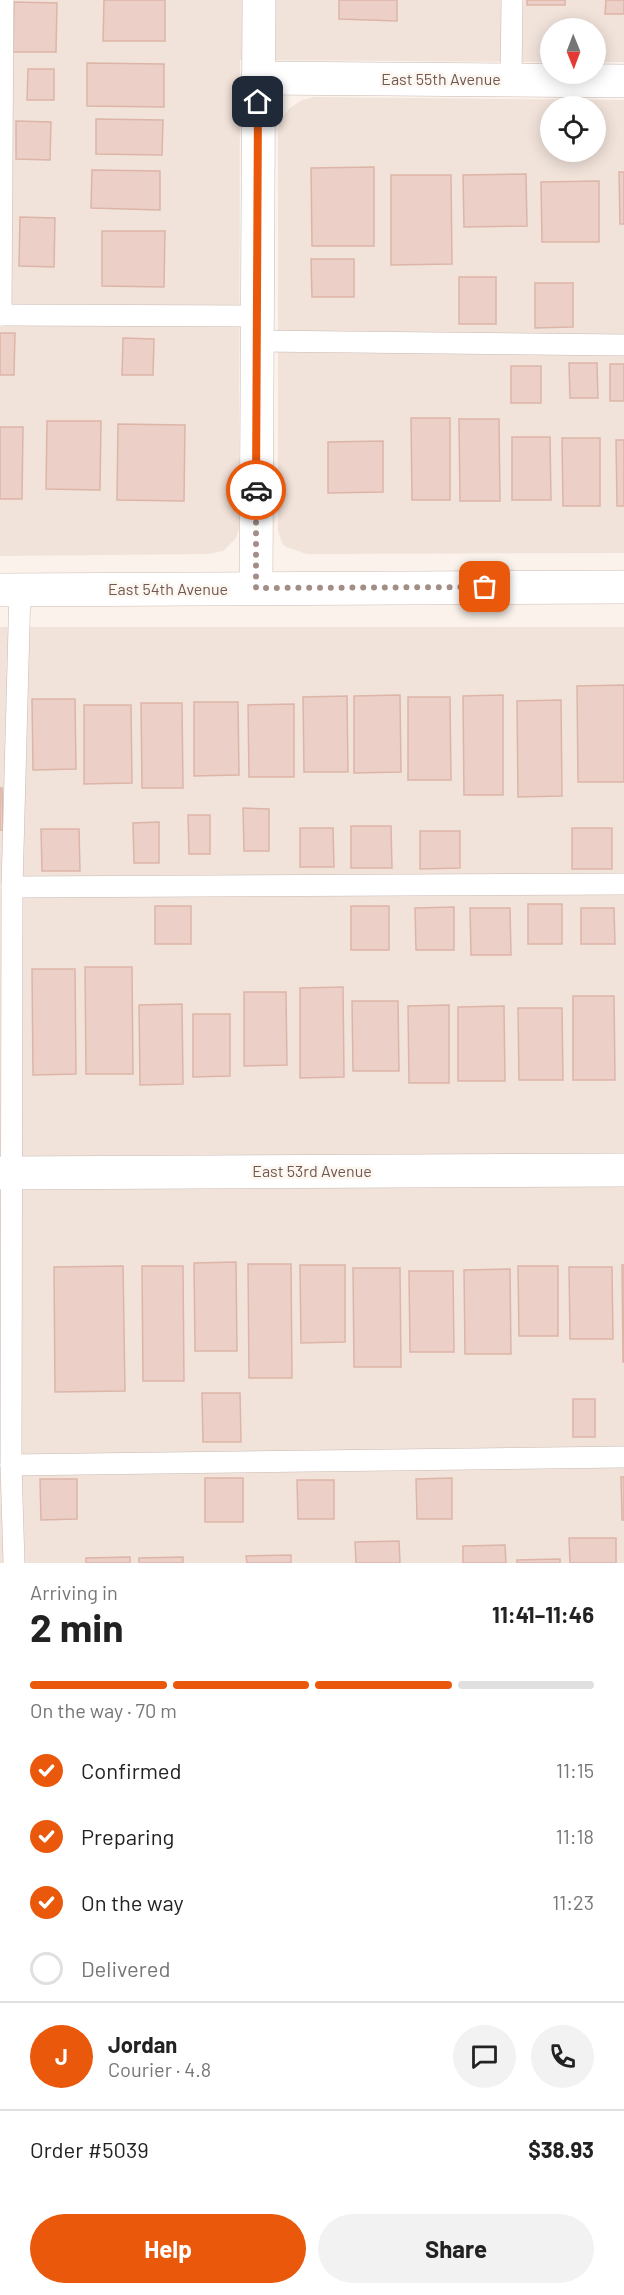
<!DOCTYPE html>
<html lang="en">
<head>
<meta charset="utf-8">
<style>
	:root { --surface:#fff; --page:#f2f2f2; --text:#222; --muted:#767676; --line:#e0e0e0; --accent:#ea580c }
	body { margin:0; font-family:Barlow,sans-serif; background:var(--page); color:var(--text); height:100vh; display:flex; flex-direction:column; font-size:22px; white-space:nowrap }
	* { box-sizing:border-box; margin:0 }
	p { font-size:20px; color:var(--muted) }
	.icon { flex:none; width:33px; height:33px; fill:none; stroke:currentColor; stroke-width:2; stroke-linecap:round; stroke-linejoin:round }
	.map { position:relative; height:1563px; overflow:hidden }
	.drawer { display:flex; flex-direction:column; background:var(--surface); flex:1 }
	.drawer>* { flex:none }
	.needle { width:39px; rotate:179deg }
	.tools { position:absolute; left:540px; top:18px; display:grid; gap:12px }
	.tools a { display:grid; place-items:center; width:66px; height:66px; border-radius:50%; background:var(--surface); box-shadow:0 3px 15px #0003; font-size:30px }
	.pin { position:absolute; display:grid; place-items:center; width:51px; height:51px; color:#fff; margin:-26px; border-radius:12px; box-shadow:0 3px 9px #0006 }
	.courier { position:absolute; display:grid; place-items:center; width:60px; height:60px; margin:-30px; border:4px solid #ea580c; border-radius:50%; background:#fff; color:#222; box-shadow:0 2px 8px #0007 }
	.summary em { font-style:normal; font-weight:700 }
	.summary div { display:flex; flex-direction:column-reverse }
	.summary { display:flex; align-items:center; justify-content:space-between; height:102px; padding:0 30px }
	h1 { font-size:39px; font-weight:700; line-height:45px }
	.bar { display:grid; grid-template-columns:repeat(4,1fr); gap:9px 6px; align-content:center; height:72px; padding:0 30px }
	.bar i { height:8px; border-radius:4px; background:var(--line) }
	.bar .selected { background:var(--accent) }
	.bar p { grid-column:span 4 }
	.line { display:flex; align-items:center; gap:15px; padding:0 30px; border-top:2px solid var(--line) }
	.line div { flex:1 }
	.round { display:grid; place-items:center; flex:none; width:63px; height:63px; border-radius:32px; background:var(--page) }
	ol { padding:0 30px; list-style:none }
	li { display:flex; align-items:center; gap:18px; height:66px }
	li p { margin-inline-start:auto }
	li .icon { padding:6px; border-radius:50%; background:var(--accent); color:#fff; stroke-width:4 }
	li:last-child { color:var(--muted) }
	li i { width:33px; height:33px; border:3px solid var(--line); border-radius:50% }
	.button { display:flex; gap:12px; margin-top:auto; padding:12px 30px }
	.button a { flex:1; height:69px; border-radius:36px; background:var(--accent); color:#fff; font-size:24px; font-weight:700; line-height:69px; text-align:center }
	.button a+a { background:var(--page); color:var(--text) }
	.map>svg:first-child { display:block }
</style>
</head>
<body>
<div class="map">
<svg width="624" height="1563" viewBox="0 0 624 1563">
	<rect width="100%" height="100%" fill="#faf2eb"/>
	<g fill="#f1e3da" fill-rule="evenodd">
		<polygon points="0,0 624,0 624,62 596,62 596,28 550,28 550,62 240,60 239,529 236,538 223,551 208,554 0,556"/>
		<path d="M314,97L624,100V553L307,554L286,547L282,543L278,531V130L280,120L290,108L302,100ZM550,106H596V152H550Z"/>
		<rect x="0" y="627" width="624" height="936"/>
	</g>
	<g fill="#eccfc6" stroke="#ddb5a8" stroke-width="1.5">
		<polygon points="104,0 165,0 165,41 103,41"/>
		<polygon points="339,0 397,0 397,21 339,19"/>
		<rect x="527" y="0" width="38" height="5"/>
		<polygon points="606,0 624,0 624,14 605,14"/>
		<polygon points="14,2 57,3 56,52 13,52"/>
		<polygon points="87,63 164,64 164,107 87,106"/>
		<polygon points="28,69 54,69 54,100 27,100"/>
		<polygon points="96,119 163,120 162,155 96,154"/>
		<polygon points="16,121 51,122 50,160 16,159"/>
		<polygon points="374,167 374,246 312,246 311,168"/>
		<polygon points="92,170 160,171 160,210 91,208"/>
		<polygon points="619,172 624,172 624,224 620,224"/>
		<polygon points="526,174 527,226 464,227 463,175"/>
		<polygon points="391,175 451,175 452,264 391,265"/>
		<polygon points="599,181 599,242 542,242 541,182"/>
		<polygon points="20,217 55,218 54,267 19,266"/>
		<polygon points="102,231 165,231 164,287 102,286"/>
		<polygon points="311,259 354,259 354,297 312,297"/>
		<rect x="459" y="277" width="37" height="47"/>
		<polygon points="535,283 573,283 573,327 535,328"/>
		<polygon points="0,333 15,333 14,375 0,375"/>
		<polygon points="123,338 154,339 153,375 122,375"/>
		<polygon points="569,363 597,363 598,398 570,398"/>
		<rect x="610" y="364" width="14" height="37"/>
		<rect x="511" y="366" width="30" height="37"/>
		<polygon points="411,418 450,418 450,500 412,500"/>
		<polygon points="459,419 499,419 500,501 460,501"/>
		<polygon points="47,421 101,421 100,490 46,489"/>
		<polygon points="118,424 185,425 184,501 117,500"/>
		<polygon points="0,427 23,427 22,499 0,499"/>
		<polygon points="512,437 550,437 551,500 512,500"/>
		<polygon points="562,438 600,438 600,506 563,506"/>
		<polygon points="616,440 624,440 624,506 617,506"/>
		<polygon points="383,441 383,492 328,493 328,442"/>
		<polygon points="624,685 624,782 578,782 577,686"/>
		<polygon points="400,695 401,772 354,773 354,696"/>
		<polygon points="503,695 503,795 464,795 463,696"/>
		<polygon points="347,696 348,772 304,772 303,697"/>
		<polygon points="408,697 450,697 451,780 408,780"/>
		<polygon points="32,699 75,699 76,769 33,770"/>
		<polygon points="561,700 562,796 518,797 517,701"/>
		<polygon points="194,702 238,702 239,775 194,776"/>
		<polygon points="141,703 182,703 183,788 142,788"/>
		<polygon points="294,704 294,777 249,777 248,705"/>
		<polygon points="84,705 131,705 132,783 84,784"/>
		<polygon points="0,788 2,788 3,830 0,830"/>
		<polygon points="243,808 269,809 269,851 244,851"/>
		<polygon points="188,815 210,815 210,854 189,854"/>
		<polygon points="159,822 159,863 134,863 133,823"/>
		<polygon points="351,826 391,826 392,868 351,868"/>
		<polygon points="300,828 333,828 334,867 300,867"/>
		<rect x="572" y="828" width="40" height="41"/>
		<polygon points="41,829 79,829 80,871 42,871"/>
		<polygon points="420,831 460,831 460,868 420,869"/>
		<rect x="528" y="904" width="34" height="40"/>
		<rect x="155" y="906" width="36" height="38"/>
		<rect x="351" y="906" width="38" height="44"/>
		<polygon points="454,907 454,950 416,950 415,908"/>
		<polygon points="470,908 510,908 511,955 471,955"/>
		<polygon points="581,908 614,908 615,944 581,944"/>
		<polygon points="85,967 132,967 133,1074 86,1074"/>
		<polygon points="32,969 75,969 76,1074 33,1075"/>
		<polygon points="343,987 344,1077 300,1078 300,988"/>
		<polygon points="244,992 286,992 287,1065 244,1066"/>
		<polygon points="573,996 614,996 615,1080 573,1080"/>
		<polygon points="352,1001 398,1001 399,1071 353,1071"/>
		<polygon points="182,1004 183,1084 140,1085 139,1005"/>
		<polygon points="449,1005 449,1083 409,1083 408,1006"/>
		<polygon points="504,1006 505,1081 458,1081 458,1007"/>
		<polygon points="518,1008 562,1008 563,1080 519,1080"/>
		<polygon points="193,1014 230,1014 230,1076 193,1077"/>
		<polygon points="236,1262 237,1351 195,1351 194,1263"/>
		<polygon points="248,1264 291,1264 292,1378 249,1378"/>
		<polygon points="300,1265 345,1265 345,1342 301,1343"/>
		<polygon points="622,1265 624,1265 624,1362 623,1362"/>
		<polygon points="123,1266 125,1391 55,1392 54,1267"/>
		<polygon points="142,1266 183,1266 184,1381 143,1381"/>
		<polygon points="518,1266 558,1266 558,1336 519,1336"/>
		<polygon points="569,1267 612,1267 613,1339 570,1339"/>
		<polygon points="353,1268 400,1268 401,1367 354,1367"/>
		<polygon points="510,1269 511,1354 465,1354 464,1270"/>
		<polygon points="409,1271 453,1271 454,1352 410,1352"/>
		<polygon points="202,1393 240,1393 241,1442 203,1442"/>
		<rect x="573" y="1399" width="22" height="38"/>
		<polygon points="621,1477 624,1477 624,1520 622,1520"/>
		<rect x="205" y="1478" width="38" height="44"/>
		<polygon points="452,1478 452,1519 417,1519 416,1479"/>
		<polygon points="40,1479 77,1479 77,1519 41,1520"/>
		<polygon points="297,1480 334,1480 334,1519 298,1519"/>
		<polygon points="569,1538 616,1538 616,1563 570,1563"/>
		<polygon points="399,1541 400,1563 356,1563 355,1542"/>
		<polygon points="505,1545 506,1563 463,1563 463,1546"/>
		<polygon points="291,1555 291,1563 247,1563 246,1556"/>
		<polygon points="130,1557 130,1563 86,1563 86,1558"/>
		<polygon points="183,1557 183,1563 139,1563 139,1558"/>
		<polygon points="560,1559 560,1563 517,1563 517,1560"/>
	</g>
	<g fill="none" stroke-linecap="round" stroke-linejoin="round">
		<g stroke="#cbb9b2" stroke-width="22">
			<g id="lane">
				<polyline points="511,80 512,0"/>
				<polyline points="0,315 257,316"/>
				<polyline points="1,315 3,0"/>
				<polyline points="257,341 624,345"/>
				<polyline points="12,887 624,884"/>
				<polyline points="11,1465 624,1457"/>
				<polyline points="14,1563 11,1465 12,887 20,590"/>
			</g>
		</g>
		<g stroke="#cbb9b2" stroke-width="34">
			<g id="street">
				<polyline points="258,78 624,81"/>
				<polyline points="256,588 259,0"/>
				<polyline points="0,1173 624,1170"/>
			</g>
		</g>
		<g stroke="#cfbbb3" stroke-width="34">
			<polyline id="secondary" points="0,590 624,587"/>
		</g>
		<use href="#lane" stroke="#fff" stroke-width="21"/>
		<use href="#street" stroke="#fff" stroke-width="33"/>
		<use href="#secondary" stroke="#fff" stroke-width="33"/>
	</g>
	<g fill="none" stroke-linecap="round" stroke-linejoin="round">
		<polyline stroke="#a28e87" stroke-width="6" stroke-dasharray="0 10.8" points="256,490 256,588 485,587"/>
		<polyline stroke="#ea580c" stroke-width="8" points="256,490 258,102"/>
	</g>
	<g text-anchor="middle" stroke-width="5" stroke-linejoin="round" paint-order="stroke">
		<g font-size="16" fill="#725851" stroke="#fdf7f1">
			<text x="441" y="85">East 55th Avenue</text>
			<text x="168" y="595">East 54th Avenue</text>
			<text x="312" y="1177">East 53rd Avenue</text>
		</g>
	</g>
</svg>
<div class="tools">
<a><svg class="needle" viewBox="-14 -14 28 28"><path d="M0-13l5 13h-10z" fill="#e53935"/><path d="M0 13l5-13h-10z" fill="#767676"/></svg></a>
<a><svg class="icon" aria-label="locate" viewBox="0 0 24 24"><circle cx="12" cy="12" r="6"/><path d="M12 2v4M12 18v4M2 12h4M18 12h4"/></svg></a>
</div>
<div class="pin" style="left:485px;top:587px;background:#ea580c"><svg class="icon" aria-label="bag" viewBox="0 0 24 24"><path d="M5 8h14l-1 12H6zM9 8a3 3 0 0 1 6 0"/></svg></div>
<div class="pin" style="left:258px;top:102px;background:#1f2937"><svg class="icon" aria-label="home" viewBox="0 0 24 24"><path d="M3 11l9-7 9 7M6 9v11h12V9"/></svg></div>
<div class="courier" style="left:256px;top:490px"><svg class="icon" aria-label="car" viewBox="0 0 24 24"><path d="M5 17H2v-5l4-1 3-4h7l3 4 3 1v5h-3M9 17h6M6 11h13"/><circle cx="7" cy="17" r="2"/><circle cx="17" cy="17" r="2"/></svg></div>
</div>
<section class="drawer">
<div class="summary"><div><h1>2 min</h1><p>Arriving in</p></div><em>11:41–11:46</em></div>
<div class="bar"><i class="selected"></i><i class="selected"></i><i class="selected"></i><i></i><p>On the way · 70 m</p></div>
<ol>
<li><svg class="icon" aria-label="check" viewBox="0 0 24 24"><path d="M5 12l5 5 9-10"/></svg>Confirmed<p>11:15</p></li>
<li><svg class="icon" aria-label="check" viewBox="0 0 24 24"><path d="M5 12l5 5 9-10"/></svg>Preparing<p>11:18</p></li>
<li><svg class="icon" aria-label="check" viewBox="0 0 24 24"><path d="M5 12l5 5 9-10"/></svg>On the way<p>11:23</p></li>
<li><i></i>Delivered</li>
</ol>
<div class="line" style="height:108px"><b class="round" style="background:var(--accent);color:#fff">J</b><div><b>Jordan</b><p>Courier · 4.8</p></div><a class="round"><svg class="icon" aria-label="chat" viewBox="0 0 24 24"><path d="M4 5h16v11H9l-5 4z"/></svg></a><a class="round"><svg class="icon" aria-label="phone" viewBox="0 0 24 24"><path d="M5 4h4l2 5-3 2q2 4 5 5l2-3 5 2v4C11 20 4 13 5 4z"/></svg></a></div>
<div class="line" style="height:78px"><div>Order #5039</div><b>$38.93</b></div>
<div class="button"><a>Help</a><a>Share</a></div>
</section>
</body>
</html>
